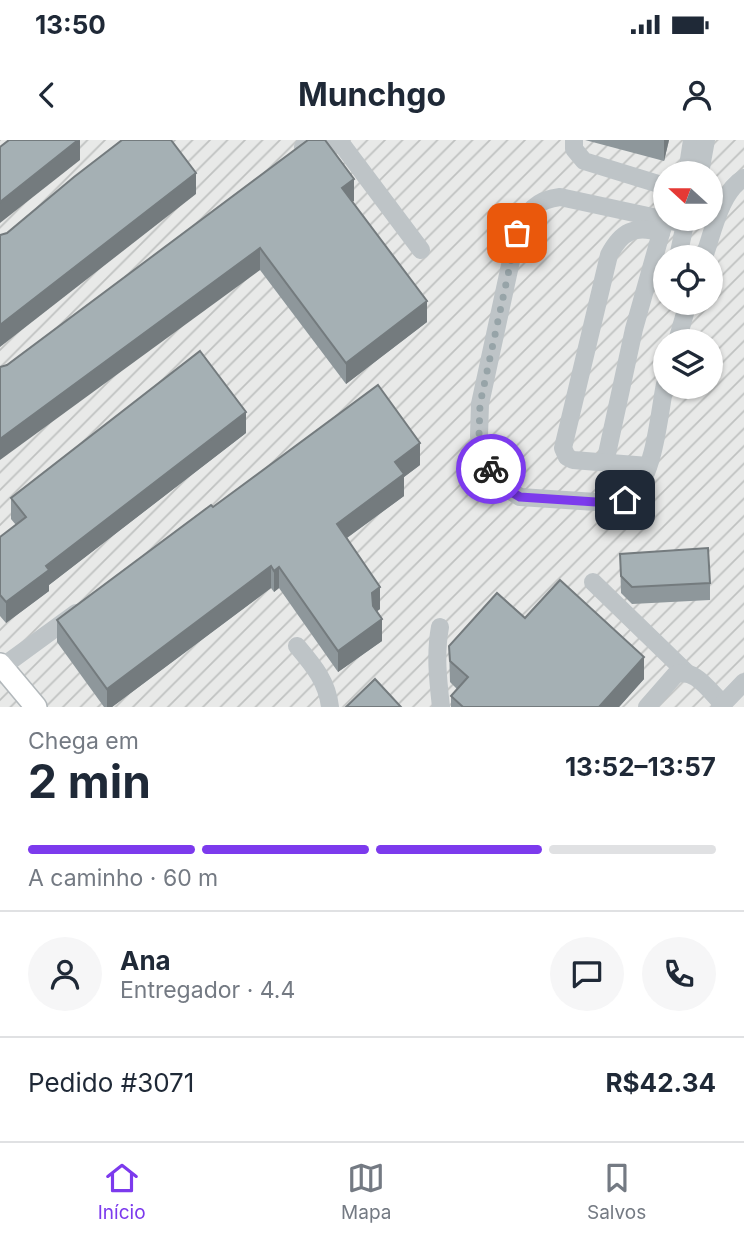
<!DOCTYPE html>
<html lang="pt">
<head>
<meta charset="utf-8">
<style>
	:root { --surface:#fff; --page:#f6f6f7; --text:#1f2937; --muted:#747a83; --line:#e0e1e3; --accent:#7c3aed }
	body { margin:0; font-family:Inter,sans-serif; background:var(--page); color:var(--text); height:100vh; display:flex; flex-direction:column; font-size:26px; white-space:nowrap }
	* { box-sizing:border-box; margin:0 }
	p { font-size:23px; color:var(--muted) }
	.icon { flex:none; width:38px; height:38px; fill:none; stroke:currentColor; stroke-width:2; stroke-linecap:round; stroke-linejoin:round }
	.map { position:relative; height:567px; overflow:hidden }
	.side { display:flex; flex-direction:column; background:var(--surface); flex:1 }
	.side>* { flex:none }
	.needle { width:46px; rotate:291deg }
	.tools { position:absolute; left:653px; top:21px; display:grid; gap:14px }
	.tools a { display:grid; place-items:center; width:70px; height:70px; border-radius:50%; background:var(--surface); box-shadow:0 2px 5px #0004; font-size:35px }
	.pin { position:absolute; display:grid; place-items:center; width:60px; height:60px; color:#fff; margin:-30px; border-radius:14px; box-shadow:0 4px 10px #0006 }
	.courier { position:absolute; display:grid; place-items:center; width:70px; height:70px; margin:-35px; border:5px solid #7c3aed; border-radius:50%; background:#fff; color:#222; box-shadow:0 2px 9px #0007 }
	.summary em { font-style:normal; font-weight:700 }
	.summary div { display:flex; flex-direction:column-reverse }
	.summary { display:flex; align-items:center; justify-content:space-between; height:119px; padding:0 28px }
	h1 { font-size:46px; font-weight:700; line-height:52px }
	.bar { display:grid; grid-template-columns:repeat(4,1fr); gap:10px 7px; align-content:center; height:84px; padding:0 28px }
	.bar i { height:9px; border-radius:5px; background:var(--line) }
	.bar .selected { background:var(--accent) }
	.bar p { grid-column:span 4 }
	.line { display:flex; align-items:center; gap:18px; padding:0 28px; border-top:2px solid var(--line) }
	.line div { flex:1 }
	.round { display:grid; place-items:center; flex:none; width:74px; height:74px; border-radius:37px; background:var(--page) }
	.status { display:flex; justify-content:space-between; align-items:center; height:49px; padding:0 35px; background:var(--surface); direction:ltr }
	.status svg { height:19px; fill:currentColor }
	header { display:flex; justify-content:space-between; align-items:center; height:91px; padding:0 28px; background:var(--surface); font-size:32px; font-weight:700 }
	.menu { display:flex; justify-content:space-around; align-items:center; height:98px; border-top:2px solid var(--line); background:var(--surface); font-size:19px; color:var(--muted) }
	.menu a { display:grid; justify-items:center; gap:4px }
	.menu .selected { color:var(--accent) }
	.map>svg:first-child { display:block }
</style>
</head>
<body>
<div class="status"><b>13:50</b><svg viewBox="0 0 49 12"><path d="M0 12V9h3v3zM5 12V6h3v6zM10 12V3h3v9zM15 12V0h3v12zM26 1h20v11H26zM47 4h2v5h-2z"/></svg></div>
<header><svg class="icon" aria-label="back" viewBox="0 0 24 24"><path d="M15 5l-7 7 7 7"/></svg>Munchgo<svg class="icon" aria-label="person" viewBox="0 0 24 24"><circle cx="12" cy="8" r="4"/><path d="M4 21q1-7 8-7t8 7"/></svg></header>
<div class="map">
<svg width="744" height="567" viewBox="0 0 744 567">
	<defs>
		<pattern id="industrial-furrows" width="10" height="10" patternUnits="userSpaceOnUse" patternTransform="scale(1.75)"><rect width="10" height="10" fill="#e8e9e8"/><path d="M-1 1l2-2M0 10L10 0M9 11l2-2" fill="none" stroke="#c0c2c1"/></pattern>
	</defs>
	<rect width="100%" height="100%" fill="#f8f7f5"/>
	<path fill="url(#industrial-furrows)" fill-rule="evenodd" d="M0,0H744V567H0ZM665,33H710V79H665ZM665,117H710V163H665ZM665,201H710V247H665Z"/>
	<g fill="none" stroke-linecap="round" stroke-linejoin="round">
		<g stroke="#b2b8bb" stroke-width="24">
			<polyline id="major" points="0,524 36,567"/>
		</g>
		<g stroke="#bec4c7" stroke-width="18">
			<polyline points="574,0 574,9 584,21 665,46"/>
			<path d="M303,7C318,0 328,0 343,6L421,110"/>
			<polyline points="685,33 688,26 692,0"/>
			<polyline points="700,33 706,0"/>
			<polyline points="678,117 686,79"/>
			<path d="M704,117C713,92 720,52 744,38"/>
			<polyline points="677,201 688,163"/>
			<path d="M665,244C659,275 655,328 635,352C629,360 620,361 611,363L520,357L504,347L493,335L485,316L479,296L480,264L517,93C527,71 536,60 560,57L685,84"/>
			<polyline points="605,323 634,189 661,93"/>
			<path d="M648,326L573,320L567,317L563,308L609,115C621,92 635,84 661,93L665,80"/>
			<polyline points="593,442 687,533"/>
			<path d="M440,487C435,514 438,540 441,567"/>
			<path d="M297,506C313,525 327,541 330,567"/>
			<polyline points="2,527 76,473"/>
			<path d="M647,567L675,535C694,526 710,552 723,564"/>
			<polyline points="720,567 744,542"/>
		</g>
		<use href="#major" stroke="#fff" stroke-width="21"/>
	</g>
	<g fill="#8e979b">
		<polygon points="585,0 669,0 664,21"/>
		<polygon points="354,61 352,62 427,182 346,244 260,130 7,225"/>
		<polygon points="246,293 49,445 49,451 6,483 0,476 0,397 16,385 11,379 11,358"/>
		<polygon points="420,325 404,337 404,356 347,398 380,469 377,471 382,501 338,532 279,448 274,452 271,448 112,567 104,567 57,502 57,480 213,367"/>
		<polygon points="620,414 710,443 710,460 632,464 621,453"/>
		<polygon points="525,478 644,539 619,567 451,567 451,556 457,549 450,542 449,506"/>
	</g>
	<g fill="#747b7e">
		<polygon points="78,0 80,0 80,20 0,83 0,62"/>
		<polygon points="664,0 669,0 664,21"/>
		<polygon points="196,33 196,54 0,207 0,185"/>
		<polygon points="354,39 354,61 342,70 342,48"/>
		<polygon points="260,108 260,130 0,320 0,299"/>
		<polygon points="427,161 427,182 346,244 346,223"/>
		<polygon points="246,272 246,293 49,445 49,451 6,483 6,462 46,426"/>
		<polygon points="420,303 420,325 404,337 404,356 337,405 337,384 395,322"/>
		<polygon points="271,426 271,448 112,567 107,567 107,549"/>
		<polygon points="279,427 279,448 274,452 274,431"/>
		<polygon points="380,447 380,469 372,475 372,453"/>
		<polygon points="382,479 382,501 338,532 338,511"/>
		<polygon points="644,517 644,539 619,567 599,567"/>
	</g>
	<g fill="#a5b0b4" stroke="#747b7e" stroke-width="2">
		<polygon points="9,0 78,0 0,62 0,7"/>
		<polygon points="122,0 171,0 196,33 0,185 0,95 7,93 74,37"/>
		<polygon points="308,0 325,0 354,39 342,48 427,161 346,223 260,108 0,299 0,227 7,225"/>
		<polygon points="200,211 246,272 46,426 49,430 6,462 0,455 0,397 26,377 11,358"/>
		<polygon points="378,245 420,303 395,322 404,334 337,384 380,447 372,453 373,466 382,479 338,511 279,427 274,431 271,426 107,549 57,480 211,365 213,367"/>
		<polygon points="708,408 710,443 632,447 621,436 620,414"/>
		<polygon points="560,440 644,517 599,567 463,567 451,556 468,537 450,521 449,506 497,453 525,478"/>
		<polygon points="375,539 401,567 346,567"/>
	</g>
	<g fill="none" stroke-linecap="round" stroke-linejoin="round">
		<polyline stroke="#97a4a8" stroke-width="7" stroke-dasharray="0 12.6" points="491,329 479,296 480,264 517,93"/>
		<polyline stroke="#7c3aed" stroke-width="9" points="491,329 503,347 520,357 611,363 625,360"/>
	</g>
</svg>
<div class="tools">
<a><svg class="needle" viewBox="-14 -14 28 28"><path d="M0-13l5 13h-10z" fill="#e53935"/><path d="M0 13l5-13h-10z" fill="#747a83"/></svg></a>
<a><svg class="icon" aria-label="locate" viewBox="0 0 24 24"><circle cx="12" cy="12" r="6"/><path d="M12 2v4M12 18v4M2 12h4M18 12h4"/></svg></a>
<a><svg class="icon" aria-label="layers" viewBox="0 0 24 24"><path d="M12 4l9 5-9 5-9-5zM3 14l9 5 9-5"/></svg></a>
</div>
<div class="pin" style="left:517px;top:93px;background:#ea580c"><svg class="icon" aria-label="bag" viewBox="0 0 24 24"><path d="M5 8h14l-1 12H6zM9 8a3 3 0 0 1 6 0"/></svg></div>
<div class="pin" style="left:625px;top:360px;background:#1f2937"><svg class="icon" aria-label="home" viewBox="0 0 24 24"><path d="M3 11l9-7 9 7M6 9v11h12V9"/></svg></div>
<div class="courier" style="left:491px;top:329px"><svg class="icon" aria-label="bike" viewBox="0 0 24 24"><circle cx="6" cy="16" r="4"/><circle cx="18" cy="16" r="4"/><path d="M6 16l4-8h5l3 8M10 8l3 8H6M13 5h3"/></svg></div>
</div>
<section class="side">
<div class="summary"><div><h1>2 min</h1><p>Chega em</p></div><em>13:52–13:57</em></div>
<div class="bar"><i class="selected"></i><i class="selected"></i><i class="selected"></i><i></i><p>A caminho · 60 m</p></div>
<div class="line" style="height:126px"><a class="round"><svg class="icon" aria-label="person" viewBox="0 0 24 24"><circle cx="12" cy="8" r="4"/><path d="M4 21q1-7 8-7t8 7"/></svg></a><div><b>Ana</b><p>Entregador · 4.4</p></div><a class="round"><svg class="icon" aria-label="chat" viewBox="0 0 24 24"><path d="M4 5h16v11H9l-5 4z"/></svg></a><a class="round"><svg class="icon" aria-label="phone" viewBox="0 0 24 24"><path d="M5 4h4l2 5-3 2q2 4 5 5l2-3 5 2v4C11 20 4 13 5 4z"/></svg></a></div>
<div class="line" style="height:91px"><div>Pedido #3071</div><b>R$42.34</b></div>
</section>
<nav class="menu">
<a class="selected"><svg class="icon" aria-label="home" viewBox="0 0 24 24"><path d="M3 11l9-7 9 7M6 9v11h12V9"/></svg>Início</a>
<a><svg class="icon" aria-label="map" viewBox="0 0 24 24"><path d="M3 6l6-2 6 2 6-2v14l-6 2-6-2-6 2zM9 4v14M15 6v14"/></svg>Mapa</a>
<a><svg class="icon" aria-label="saved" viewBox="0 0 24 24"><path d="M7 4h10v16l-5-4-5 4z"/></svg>Salvos</a>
</nav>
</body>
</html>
